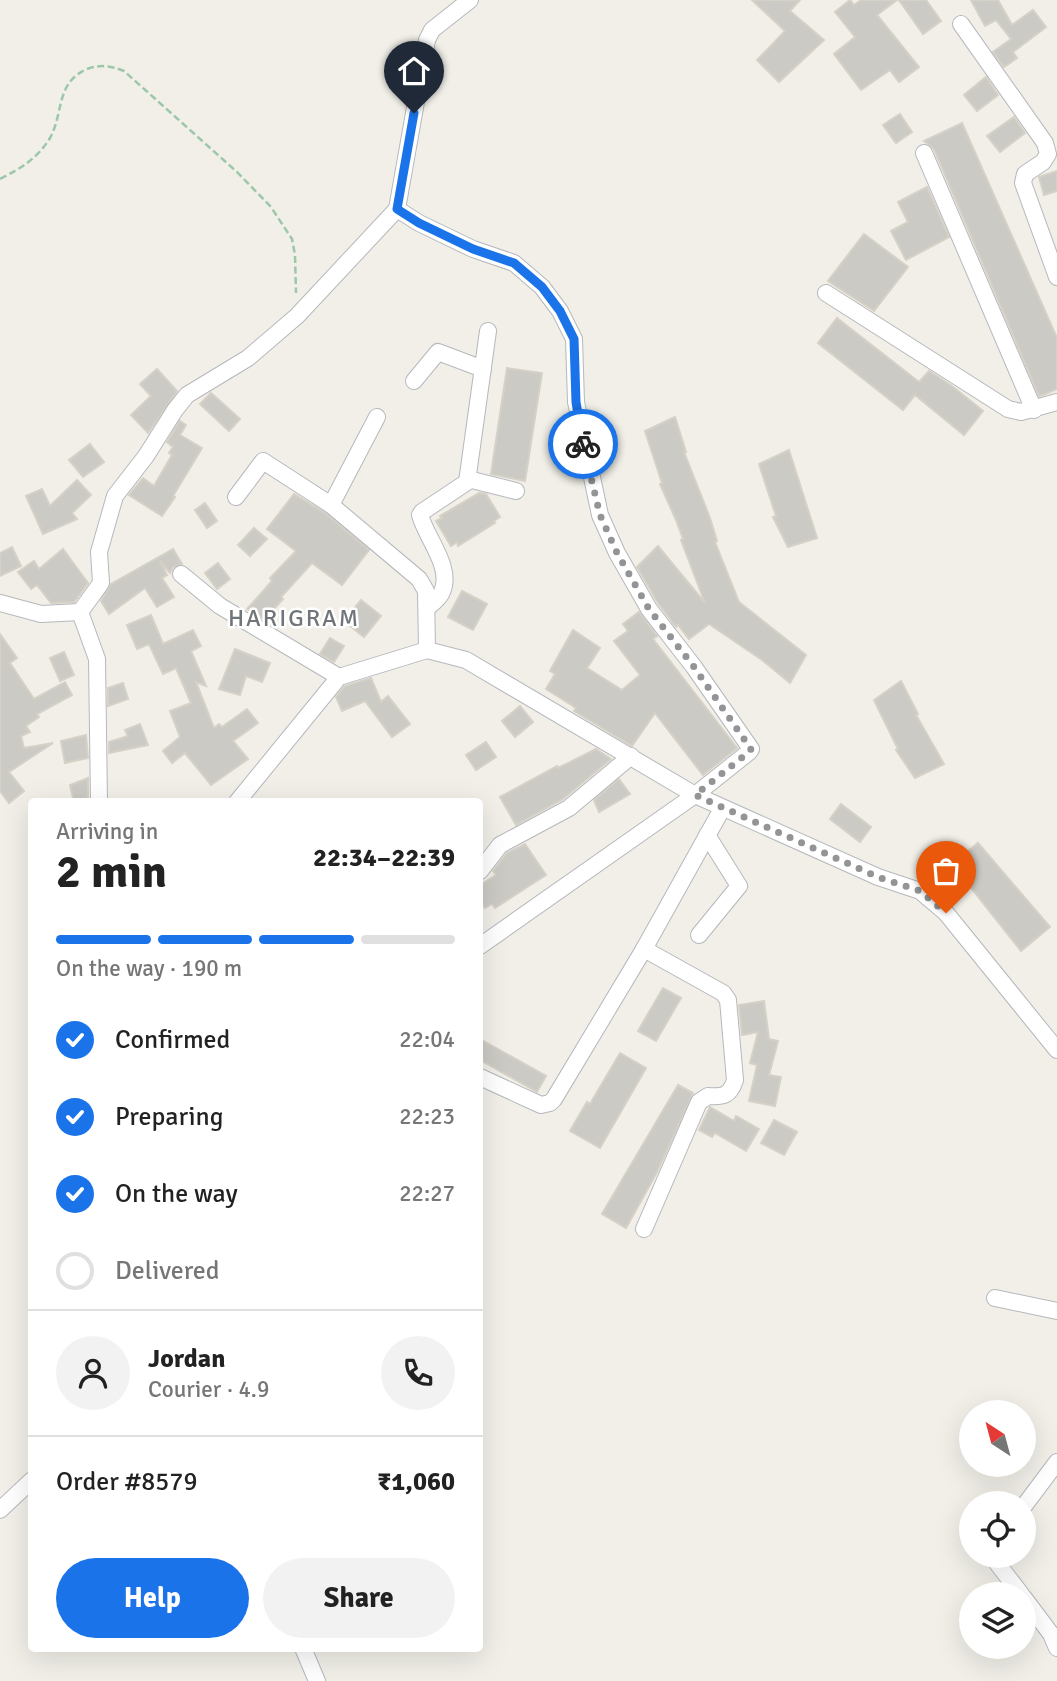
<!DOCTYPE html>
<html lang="en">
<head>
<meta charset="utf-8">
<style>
	:root { --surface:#fff; --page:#f2f2f2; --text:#222; --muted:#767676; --line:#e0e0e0; --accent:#1a73e8 }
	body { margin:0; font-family:Signika,sans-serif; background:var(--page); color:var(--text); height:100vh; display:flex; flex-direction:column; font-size:26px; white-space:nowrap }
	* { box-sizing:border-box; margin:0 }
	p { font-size:23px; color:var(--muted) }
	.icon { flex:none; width:38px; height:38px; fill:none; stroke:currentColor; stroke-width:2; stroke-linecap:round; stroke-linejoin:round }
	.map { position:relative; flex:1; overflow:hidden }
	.sheet { position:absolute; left:28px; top:798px; width:455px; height:854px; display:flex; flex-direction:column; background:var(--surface); border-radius:7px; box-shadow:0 7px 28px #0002 }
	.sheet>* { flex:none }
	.needle { width:46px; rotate:324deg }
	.buttons { position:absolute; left:959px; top:1400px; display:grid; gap:14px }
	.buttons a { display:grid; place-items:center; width:77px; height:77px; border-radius:50%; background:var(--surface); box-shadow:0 7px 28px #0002; font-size:35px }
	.pin { position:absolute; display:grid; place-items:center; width:60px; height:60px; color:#fff; margin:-72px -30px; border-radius:50% 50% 50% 0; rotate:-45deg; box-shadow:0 0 7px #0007 }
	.pin .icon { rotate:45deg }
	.courier { position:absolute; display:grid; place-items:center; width:70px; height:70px; margin:-35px; border:5px solid #1a73e8; border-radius:50%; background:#fff; color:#222; box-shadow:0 2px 9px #0007 }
	.overview em { font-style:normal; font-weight:700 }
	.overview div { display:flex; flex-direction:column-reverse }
	.overview { display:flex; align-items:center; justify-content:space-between; height:119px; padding:0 28px }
	h1 { font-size:46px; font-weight:700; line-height:52px }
	.bar { display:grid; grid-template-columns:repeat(4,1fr); gap:10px 7px; align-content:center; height:84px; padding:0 28px }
	.bar i { height:9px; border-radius:5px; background:var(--line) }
	.bar .current { background:var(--accent) }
	.bar p { grid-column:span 4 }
	.line { display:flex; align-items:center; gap:18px; padding:0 28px; border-top:2px solid var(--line) }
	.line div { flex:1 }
	.round { display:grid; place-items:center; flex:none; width:74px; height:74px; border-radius:37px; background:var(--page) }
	ol { padding:0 28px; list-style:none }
	li { display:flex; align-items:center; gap:21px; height:77px }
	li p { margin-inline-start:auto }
	li .icon { padding:7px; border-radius:50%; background:var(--accent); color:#fff; stroke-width:4 }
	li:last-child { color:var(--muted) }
	li i { width:38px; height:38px; border:4px solid var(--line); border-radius:50% }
	.primary-button { display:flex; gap:14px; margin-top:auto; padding:14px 28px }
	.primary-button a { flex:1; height:80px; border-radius:42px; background:var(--accent); color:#fff; font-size:28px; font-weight:700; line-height:80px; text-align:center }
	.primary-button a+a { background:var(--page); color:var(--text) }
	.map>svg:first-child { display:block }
</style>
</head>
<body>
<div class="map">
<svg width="1057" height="1681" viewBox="0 0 1057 1681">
	<rect width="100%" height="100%" fill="#f1efe8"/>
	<g fill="#cccac5" stroke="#d6d1c6" stroke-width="2">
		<polygon points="752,0 800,0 790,11 824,40 779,82 757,60 785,31"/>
		<polygon points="850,0 854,5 861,0 897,0 877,15 919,67 899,82 890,70 861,90 834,54 855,37 835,12"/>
		<polygon points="899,0 926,0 941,21 923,34"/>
		<polygon points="971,0 998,0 1012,25 1033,10 1046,27 1013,52 1017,58 1004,67 993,52 1011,39 996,20 985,26"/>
		<polygon points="986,77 998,95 977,111 964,95"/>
		<polygon points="900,114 912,132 896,143 883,125"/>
		<polygon points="1014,117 1025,133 1000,152 987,136"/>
		<polygon points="962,123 1057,338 1057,389 1043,395 1039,396 934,149 924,141"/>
		<polygon points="1057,171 1057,191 1044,195 1039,177"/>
		<polygon points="927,187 949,237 906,260 891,231 908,222 898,202"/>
		<polygon points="864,234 908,267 874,311 828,281"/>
		<polygon points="837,318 919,382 929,371 952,386 983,411 964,435 915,395 903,410 818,343"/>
		<polygon points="507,368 542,373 525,481 491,474"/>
		<polygon points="157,369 177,391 148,433 131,415 151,396 140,384"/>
		<polygon points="211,393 240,419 229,431 200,404"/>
		<polygon points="675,417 686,452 684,452 710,518 717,541 715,542 739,602 806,655 790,683 762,660 709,624 689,639 678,625 676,627 658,603 637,567 658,546 705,603 681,540 683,539 676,520 660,484 662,483 645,431"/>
		<polygon points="180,421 186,425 180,435 202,448 173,496 175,497 162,516 129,495 143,478 154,486 172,455 169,453 173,447 167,442"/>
		<polygon points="90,444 104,462 83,477 69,460"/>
		<polygon points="789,450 817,538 788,547 773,517 776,516 759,464"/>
		<polygon points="77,480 91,495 72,513 77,519 43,534 26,496 42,489 50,506"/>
		<polygon points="479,493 486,494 500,517 494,521 495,523 458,546 457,542 451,546 436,521 442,518 440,516"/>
		<polygon points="294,494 325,513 369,550 342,585 312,563 281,597 283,599 264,620 247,609 272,581 270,578 296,551 267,529"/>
		<polygon points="205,503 217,521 207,528 195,510"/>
		<polygon points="254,528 267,539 250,556 238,545"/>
		<polygon points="12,547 21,566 0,576 0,553"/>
		<polygon points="63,549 88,583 74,602 51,603 37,585 31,589 18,572 34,561 39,569"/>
		<polygon points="173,549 182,564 173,567 170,573 160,561 167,575 162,578 174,597 157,607 145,588 109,614 101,601 111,584"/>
		<polygon points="218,563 230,579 217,589 205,573"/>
		<polygon points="462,591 487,604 473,630 448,617"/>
		<polygon points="361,600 381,616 364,637 344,621"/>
		<polygon points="639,612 657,636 653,639 737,748 703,775 655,713 632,746 574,711 576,708 546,689 555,674 550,671 573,630 600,648 587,668 622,690 640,675 614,641 628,631 623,624"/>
		<polygon points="151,615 163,644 193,630 201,646 191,651 206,686 196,682 214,728 219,724 222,727 247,709 258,723 233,741 248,759 211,785 185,753 172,763 163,751 180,737 170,711 191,703 176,668 163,674 149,644 137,649 127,625"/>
		<polygon points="0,634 17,658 10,663 34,699 65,682 72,695 37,714 39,717 26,726 30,732 21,736 24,748 53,743 9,772 24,791 9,803 0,791"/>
		<polygon points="330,638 344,646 334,662 320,654"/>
		<polygon points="235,649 270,663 262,682 246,676 240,695 219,689"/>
		<polygon points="64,652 74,675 60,681 50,658"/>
		<polygon points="371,678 381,702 388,696 410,724 392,737 365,701 342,711 336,697 345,686"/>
		<polygon points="901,681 918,714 916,715 944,764 915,778 896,750 898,749 874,700"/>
		<polygon points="123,683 128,699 108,706 108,688"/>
		<polygon points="520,706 533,722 515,737 502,721"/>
		<polygon points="140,724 148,745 109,753 109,742 128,736 125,730"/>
		<polygon points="86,735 88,758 65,763 61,741"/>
		<polygon points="486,742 496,757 476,770 466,755"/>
		<polygon points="596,749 611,759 563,799 516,825 500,797 557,766 558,768"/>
		<polygon points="88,778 88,797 74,802 70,785"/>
		<polygon points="619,779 630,794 599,812 594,800"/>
		<polygon points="841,804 871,827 860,842 830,819"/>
		<polygon points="978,843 1050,927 1021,951 952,864"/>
		<polygon points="525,844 546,875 495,908 492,904 485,908 480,900 480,885 496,875 493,871 507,853"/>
		<polygon points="663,988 681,998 656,1041 638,1031"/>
		<polygon points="764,1001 769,1039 778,1041 769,1075 781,1077 775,1106 749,1101 757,1065 750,1063 758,1032 742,1035 739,1005"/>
		<polygon points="480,1039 546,1076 537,1092 480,1060"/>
		<polygon points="620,1053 646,1068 600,1148 570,1131 587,1102 590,1104"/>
		<polygon points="678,1085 693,1093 657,1172 626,1228 602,1214"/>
		<polygon points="710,1107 734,1121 736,1116 759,1129 746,1151 715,1133 712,1137 699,1130"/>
		<polygon points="774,1120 797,1132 784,1155 761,1143"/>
	</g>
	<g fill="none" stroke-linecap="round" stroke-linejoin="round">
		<g stroke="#b5b8bc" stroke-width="18">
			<g id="street">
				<polyline points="961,24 1045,143 1048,154 1043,162 1025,174 1023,183 1057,277"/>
				<polyline points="924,153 1034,410"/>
				<polyline points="397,209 419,223 473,249 514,263 542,287 560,311 574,339 576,402 600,515 617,553 649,609 694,667 751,749 749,752 695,795 480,946"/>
				<polyline points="826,293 1008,409 1021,412 1057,402"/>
				<polyline points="414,381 438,352 483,369"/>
				<polyline points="377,417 331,505 419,579 426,591 427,650"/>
				<polyline points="468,479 516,491"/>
				<polyline points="236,497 263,461 331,505"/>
				<polyline points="181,574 220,606 339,677"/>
				<polyline points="0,603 41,614 80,612"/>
				<path d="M427,608C432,604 440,598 442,592C453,567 426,538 420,515L422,512L467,482L488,331"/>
				<polyline points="80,612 101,583 99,552 115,496 146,456 175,410 187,395 248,358 297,316 397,209 427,40 432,30 470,0"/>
				<polyline points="80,612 97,659 99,802"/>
				<polyline points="237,802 339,677 427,650 466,660 695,795 878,877 920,891 946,913 1057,1050"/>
				<polyline points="480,871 500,845 569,808 631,756"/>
				<polyline points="699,935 739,886 707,835"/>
				<path d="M644,949L723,993L728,1000L735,1080C730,1096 723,1097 708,1096L699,1102L644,1229"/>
				<polyline points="480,1077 541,1105 550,1103 554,1099 644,949 722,809"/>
				<polyline points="995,1298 1057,1311"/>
				<polyline points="1024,1506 1057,1462"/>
				<polyline points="0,1510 32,1480"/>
				<polyline points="995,1556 997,1563 1021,1594"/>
				<polyline points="1024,1598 1051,1634 1057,1648"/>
				<polyline points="303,1648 317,1681"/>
			</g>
		</g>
		<path stroke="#9cc7a9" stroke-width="2.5" stroke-dasharray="7 3.5" stroke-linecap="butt" d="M0,179C21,168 37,159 50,138C64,113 55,83 87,69C101,64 111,66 124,71L237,172L271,207L292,239L295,255L296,293"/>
		<use href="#street" stroke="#fff" stroke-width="16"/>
	</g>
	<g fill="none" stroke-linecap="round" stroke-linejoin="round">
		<polyline stroke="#929495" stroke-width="7" stroke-dasharray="0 12.6" points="583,444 600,515 617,553 649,609 694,667 751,749 749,752 695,795 878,877 920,891 946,913"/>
		<polyline stroke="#1a73e8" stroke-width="9" points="414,113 397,209 419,223 473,249 514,263 542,287 560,311 574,339 576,402 583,444"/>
	</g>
	<g text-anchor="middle" stroke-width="5" stroke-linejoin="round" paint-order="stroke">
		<g font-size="24" letter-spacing="2" fill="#70757a" stroke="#fff">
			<text x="294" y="626">HARIGRAM</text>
		</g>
	</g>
</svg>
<div class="buttons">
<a><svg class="needle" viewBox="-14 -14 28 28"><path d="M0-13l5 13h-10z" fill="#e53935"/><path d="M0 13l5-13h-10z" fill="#767676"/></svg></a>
<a><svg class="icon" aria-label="locate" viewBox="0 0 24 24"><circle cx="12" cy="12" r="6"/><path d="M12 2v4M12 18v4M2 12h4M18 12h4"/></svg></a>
<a><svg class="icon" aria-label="layers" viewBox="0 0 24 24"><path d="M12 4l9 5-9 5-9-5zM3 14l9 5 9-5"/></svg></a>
</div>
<div class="pin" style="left:946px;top:913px;background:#ea580c"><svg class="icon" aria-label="bag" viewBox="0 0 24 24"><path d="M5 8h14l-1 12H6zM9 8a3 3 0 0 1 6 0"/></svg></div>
<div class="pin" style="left:414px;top:113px;background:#1f2937"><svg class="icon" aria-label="home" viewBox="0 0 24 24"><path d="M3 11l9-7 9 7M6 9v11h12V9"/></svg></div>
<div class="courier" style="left:583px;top:444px"><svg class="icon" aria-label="bike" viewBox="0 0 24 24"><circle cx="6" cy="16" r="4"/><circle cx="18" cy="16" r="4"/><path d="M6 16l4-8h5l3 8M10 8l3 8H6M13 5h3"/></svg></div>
<section class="sheet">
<div class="overview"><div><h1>2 min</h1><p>Arriving in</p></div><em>22:34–22:39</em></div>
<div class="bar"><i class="current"></i><i class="current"></i><i class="current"></i><i></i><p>On the way · 190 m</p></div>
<ol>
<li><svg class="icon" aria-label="check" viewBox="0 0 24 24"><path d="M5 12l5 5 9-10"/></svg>Confirmed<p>22:04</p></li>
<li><svg class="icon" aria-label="check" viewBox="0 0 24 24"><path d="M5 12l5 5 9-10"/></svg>Preparing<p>22:23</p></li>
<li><svg class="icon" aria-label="check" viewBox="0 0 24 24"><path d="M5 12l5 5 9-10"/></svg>On the way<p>22:27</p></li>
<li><i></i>Delivered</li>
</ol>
<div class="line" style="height:126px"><a class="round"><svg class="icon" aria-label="person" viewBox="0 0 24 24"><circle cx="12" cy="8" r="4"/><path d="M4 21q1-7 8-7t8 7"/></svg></a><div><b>Jordan</b><p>Courier · 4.9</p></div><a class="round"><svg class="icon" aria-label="phone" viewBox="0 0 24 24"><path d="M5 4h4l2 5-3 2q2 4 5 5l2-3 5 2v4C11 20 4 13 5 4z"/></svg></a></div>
<div class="line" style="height:91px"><div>Order #8579</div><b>₹1,060</b></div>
<div class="primary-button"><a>Help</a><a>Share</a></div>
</section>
</div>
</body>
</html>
